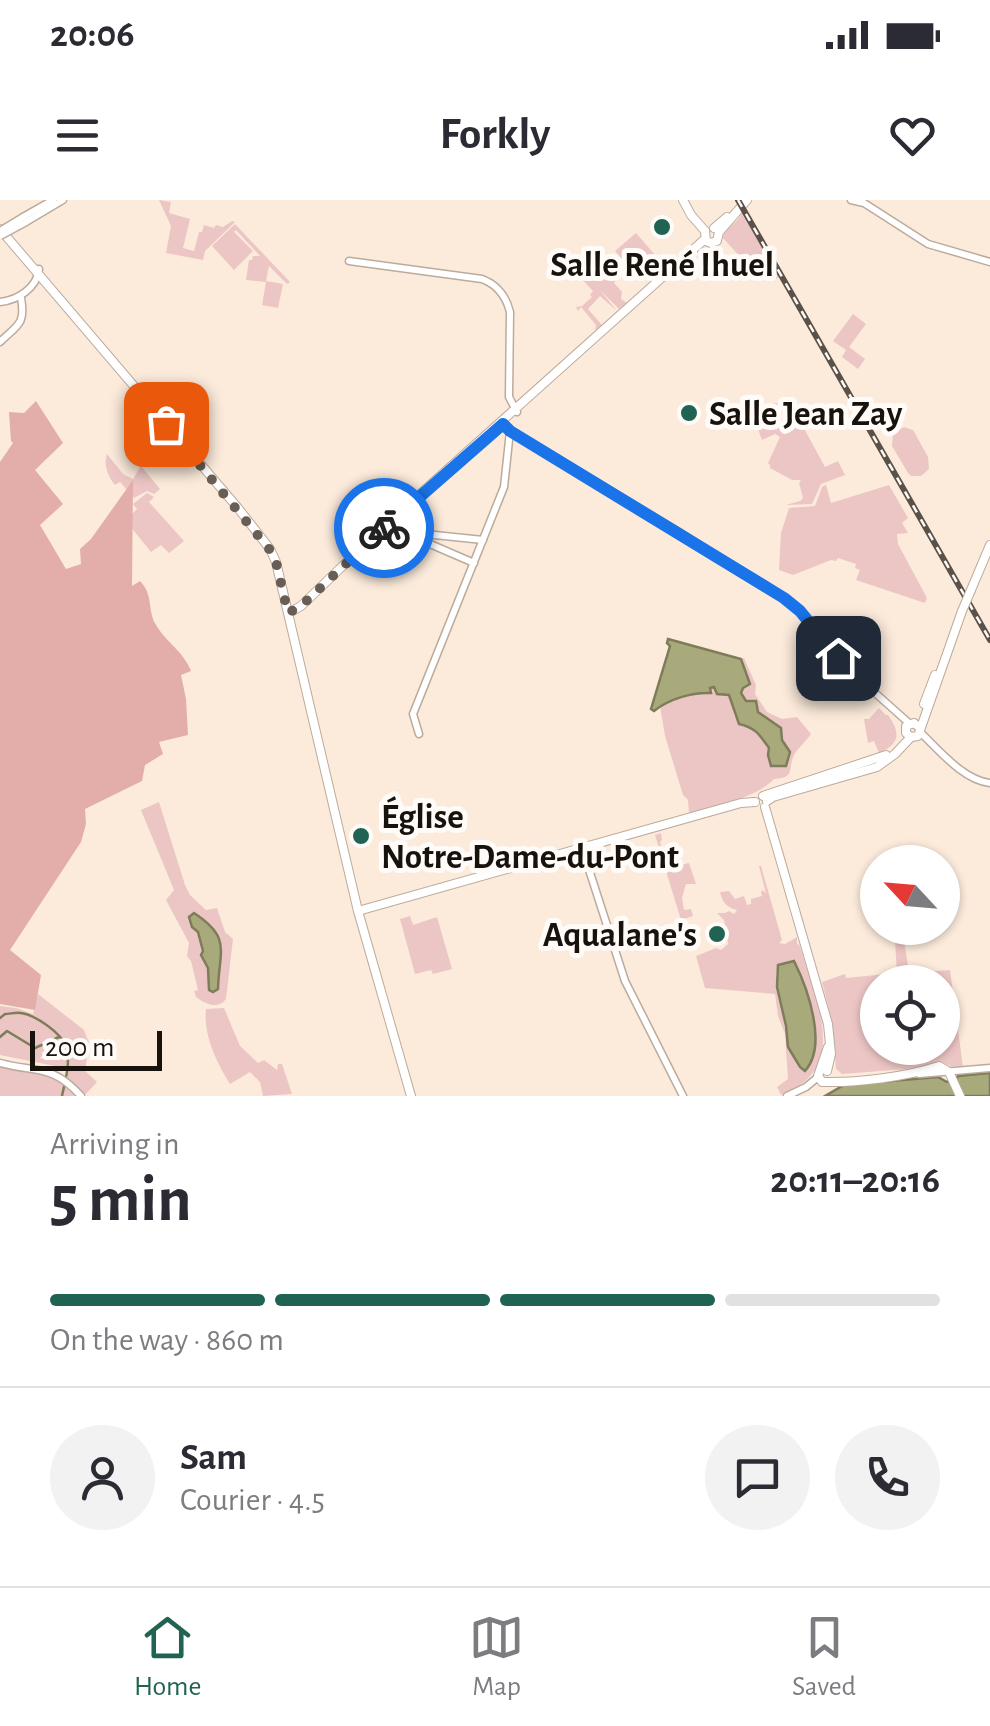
<!DOCTYPE html>
<html lang="en">
<head>
<meta charset="utf-8">
<style>
	:root { --surface:#fff; --page:#f2f2f3; --text:#2b2b33; --muted:#7c7c81; --line:#e1e1e2; --accent:#216352 }
	body { margin:0; font-family:"Alegreya Sans",sans-serif; background:var(--page); color:var(--text); height:100vh; display:flex; flex-direction:column; font-size:38px; white-space:nowrap }
	* { box-sizing:border-box; margin:0 }
	p { font-size:32px; color:var(--muted) }
	.icon { flex:none; width:55px; height:55px; fill:none; stroke:currentColor; stroke-width:2; stroke-linecap:round; stroke-linejoin:round }
	.map { position:relative; height:896px; overflow:hidden }
	.drawer { display:flex; flex-direction:column; background:var(--surface); flex:1 }
	.drawer>* { flex:none }
	.needle { width:65px; rotate:296deg }
	.fabs { position:absolute; left:860px; top:645px; display:grid; gap:20px }
	.fabs a { display:grid; place-items:center; width:100px; height:100px; border-radius:50%; background:var(--surface); box-shadow:0 2px 8px #0004; font-size:50px }
	.scale { position:absolute; left:30px; bottom:25px; width:132px; box-sizing:border-box; padding-left:10px; border:5px solid #18120d; border-top:0; font-size:28px; line-height:35px; white-space:nowrap; color:#18120d; -webkit-text-stroke:8px #fefbf8; paint-order:stroke }
	.pin { position:absolute; display:grid; place-items:center; width:85px; height:85px; color:#fff; margin:-42px; border-radius:20px; box-shadow:0 5px 15px #0006 }
	.courier { position:absolute; display:grid; place-items:center; width:100px; height:100px; margin:-50px; border:8px solid #1a73e8; border-radius:50%; background:#fff; color:#222; box-shadow:0 2px 12px #0007 }
	.head em { font-style:normal; font-weight:600 }
	.head div { display:flex; flex-direction:column-reverse }
	.head { display:flex; align-items:center; justify-content:space-between; height:170px; padding:0 50px }
	h1 { font-size:65px; font-weight:600; line-height:75px }
	.bar { display:grid; grid-template-columns:repeat(4,1fr); gap:15px 10px; align-content:center; height:120px; padding:0 50px }
	.bar i { height:12px; border-radius:8px; background:var(--line) }
	.bar .active { background:var(--accent) }
	.bar p { grid-column:span 4 }
	.line { display:flex; align-items:center; gap:25px; padding:0 50px; border-top:2px solid var(--line) }
	.line div { flex:1 }
	.round { display:grid; place-items:center; flex:none; width:105px; height:105px; border-radius:52px; background:var(--page) }
	.status { display:flex; justify-content:space-between; align-items:center; height:70px; padding:0 50px; background:var(--surface); direction:ltr }
	.status svg { height:28px; fill:currentColor }
	header { display:flex; justify-content:space-between; align-items:center; height:130px; padding:0 50px; background:var(--surface); font-size:45px; font-weight:600 }
	.tab-bar { display:flex; justify-content:space-around; align-items:center; height:140px; border-top:2px solid var(--line); background:var(--surface); font-size:28px; color:var(--muted) }
	.tab-bar a { display:grid; justify-items:center; gap:5px }
	.tab-bar .active { color:var(--accent) }
	.map>svg:first-child { display:block }
</style>
</head>
<body>
<div class="status"><b>20:06</b><svg viewBox="0 0 49 12"><path d="M0 12V9h3v3zM5 12V6h3v6zM10 12V3h3v9zM15 12V0h3v12zM26 1h20v11H26zM47 4h2v5h-2z"/></svg></div>
<header><svg class="icon" aria-label="menu" viewBox="0 0 24 24"><path d="M4 6h16M4 12h16M4 18h16"/></svg>Forkly<svg class="icon" aria-label="heart" viewBox="0 0 24 24"><path d="M12 20l-8-8c-3-5 5-10 8-4 3-6 11-1 8 4z"/></svg></header>
<div class="map">
<svg width="990" height="896" viewBox="0 0 990 896">
	<rect width="100%" height="100%" fill="#fcebdb"/>
	<g fill="#ecc6c4" fill-rule="evenodd">
		<polygon points="159,0 171,2 169,13 190,19 183,48 194,51 199,32 202,32 204,25 214,28 216,25 223,27 232,21 235,22 205,51 203,60 166,53 171,26"/>
		<path d="M742,11L779,77L776,79L765,62L742,59L723,38C725,26 740,23 742,11Z"/>
		<polygon points="235,24 290,82 287,84 269,66 266,81 283,84 278,108 262,105 266,82 246,80 249,60 252,60 253,56 260,56 236,30 234,32 253,51 234,70 212,46"/>
		<polygon points="636,33 663,64 652,73 642,65 629,66 622,64 624,61 615,51"/>
		<polygon points="596,58 616,80 614,83 622,92 621,99 627,103 619,109 600,90 617,111 600,96 588,109 602,125 595,130 596,125 581,107 578,111 576,107 582,106 592,97 590,95 593,91 578,75"/>
		<polygon points="853,114 866,124 849,147 865,159 858,169 842,157 846,150 833,141"/>
		<polygon points="777,203 779,224 800,221 825,267 838,261 845,275 821,284 812,304 786,305 800,301 803,298 799,283 801,280 792,280 770,268 770,265 768,263 780,237 775,234 762,240 759,232 757,214 760,216 774,213 773,208 770,208 769,204"/>
		<polygon points="904,227 913,230 928,257 929,269 921,276 911,276 908,273 892,246 893,233"/>
		<path d="M107,254L123,274L133,279L141,266L160,289L154,294L147,291L134,298L120,282L115,285C108,277 103,264 107,254Z"/>
		<polygon points="829,283 826,285 831,303 889,285 908,318 902,323 908,333 897,334 898,344 927,398 925,403 856,380 860,370 855,368 856,364 838,358 836,361 831,360 793,375 779,370 781,333 789,308 815,306 822,287"/>
		<polygon points="147,293 154,297 149,302 184,341 169,353 161,345 151,352 122,316 130,316 137,309 133,304"/>
		<path d="M744,458L756,485L755,494L767,512L782,519L797,517L811,534C806,541 798,548 794,555C787,571 796,577 774,579C755,599 716,605 689,613L688,600L683,595L665,536L660,506C676,499 692,492 711,493L710,488L715,486L717,493L729,495L735,517L762,535L769,548L782,540L775,523L746,502L741,493L743,488L750,485L741,459Z"/>
		<path d="M879,508L886,515H888C901,533 900,544 879,553L874,541L868,543L864,519H869Z"/>
		<path d="M159,602L185,685L190,695L206,710L217,708L225,732L233,739L226,799C218,810 205,804 196,797L194,791L198,790L191,761L187,756L189,743L166,700L174,690L141,610Z"/>
		<polygon points="661,633 662,640 660,642 663,653 666,653 668,666 671,667 689,663 696,684 686,684 682,698 684,710 691,709 693,716 681,720 655,635"/>
		<path d="M759,666H761L782,740L779,743L785,744L797,737V745L799,744C815,798 852,869 781,895L777,887L788,879L785,834L778,816L775,794L705,788L696,756L716,748L721,750L728,744L724,720L717,713H725L729,711L734,714L737,710C727,708 722,702 720,692L729,691L735,699L744,696L747,705L751,704V699L762,696L761,692L763,690L766,694ZM794,761L816,832L788,848L776,773L780,764Z"/>
		<polygon points="410,716 413,725 437,717 452,769 433,774 431,770 415,774 400,719"/>
		<path d="M904,740L909,773L950,770L963,867L950,866L940,861L920,868L842,874L836,869L832,821L822,782L845,774L846,778L897,773L895,741ZM878,782H942V848H878Z"/>
		<polygon points="38,794 84,830 89,843 85,871 97,882 84,896 68,879 67,870 55,866 0,855 0,806 16,808 33,814"/>
		<path d="M224,808L240,846L258,863L264,860L277,870L278,864H282L292,894L263,896L260,882L250,872L230,884C217,863 203,835 206,809Z"/>
		<path d="M0,868C28,867 60,873 77,896H0Z"/>
	</g>
	<path fill="#e3adaa" d="M36,201L63,243L35,270L63,304L40,325L66,369L81,364L80,349L91,339L133,280L132,386L140,381C154,396 147,410 156,425C166,442 184,452 191,471L181,475L186,499L188,535L159,542L163,554L145,565L142,581L85,609L86,624L81,642L10,750L41,775L35,810L0,804V262L13,243L11,241L9,212L24,213Z"/>
	<g fill="#a9aa7b" stroke="#7e7c5a" stroke-width="2.5">
		<path d="M668,439L741,459L750,484L743,488L741,493L746,501H756L758,512L781,528L782,540L790,552L786,566H771L768,555L769,548C759,534 756,528 739,524L729,495L717,494L714,487L710,488L711,493C692,492 669,499 654,511L651,509L670,446L667,443Z"/>
		<path d="M194,713C232,738 219,750 218,789L213,792L209,790L208,768L201,755L203,751L198,732L192,727L189,717Z"/>
		<path d="M794,761C808,789 828,846 805,871L800,867L788,847L786,826L777,787L778,765Z"/>
		<polygon points="990,873 990,896 825,896 844,885 938,877 947,882 956,879 958,876"/>
	</g>
	<g fill="none" stroke-linecap="round" stroke-linejoin="round">
		<g stroke="#7e7c5a" stroke-width="2.5">
			<path d="M0,818L5,814C10,814 16,812 21,813C35,815 62,833 66,847C71,863 65,881 62,896"/>
			<polyline points="0,837 7,831 35,848 59,837"/>
		</g>
		<g stroke="#bcab9d" stroke-width="9">
			<g id="tertiary">
				<polyline points="851,0 864,3 928,44 990,62"/>
				<polyline points="23,17 53,0"/>
				<polyline points="26,22 63,0"/>
				<path d="M349,61L482,79C498,85 506,96 510,112L509,197L517,212"/>
				<path d="M0,102C18,100 37,88 39,69"/>
				<path d="M0,142C17,125 26,125 21,98"/>
				<polyline points="502,222 510,231 676,330 784,398 800,411 855,475 910,524"/>
				<polyline points="386,325 474,363"/>
				<polyline points="419,338 425,334 483,340"/>
				<path d="M920,532C939,550 963,580 990,583"/>
				<polyline points="419,534 413,514 504,287 510,231"/>
				<polyline points="582,648 625,781 683,896"/>
				<path d="M0,863C38,873 52,864 81,896"/>
				<polyline points="919,874 990,868"/>
				<polyline points="787,896 806,887 818,877"/>
			</g>
		</g>
		<g stroke="#bcab9d" stroke-width="10">
			<g id="secondary">
				<polyline points="683,0 691,15 705,31"/>
				<polyline points="714,28 727,17"/>
				<polyline points="0,29 238,308 270,349 276,362 358,711 411,896"/>
				<polyline points="705,31 706,41 711,43 717,41 719,32 747,0"/>
				<polyline points="971,390 990,345"/>
				<polyline points="289,413 301,406 381,329 705,39"/>
				<polyline points="924,504 935,475"/>
				<polyline points="911,537 906,533 906,526 914,523 919,527"/>
				<polyline points="763,596 886,555"/>
				<polyline points="767,601 773,597 877,567 895,554 911,537 918,536 962,411"/>
				<polyline points="765,607 828,824 831,854 827,871"/>
				<polyline points="358,711 741,603 755,602"/>
				<path d="M828,847L818,876L822,882C857,883 905,877 939,866L949,872L960,896"/>
			</g>
		</g>
		<use href="#tertiary" stroke="#fff" stroke-width="6"/>
		<use href="#secondary" stroke="#fff" stroke-width="8"/>
		<g stroke="#5a5149" stroke-width="6">
			<polyline id="rail" points="738,0 990,440"/>
		</g>
		<use href="#rail" stroke="#fefbf8" stroke-width="2.5" stroke-dasharray="8" stroke-linecap="butt"/>
		<g stroke="#bcab9d" stroke-width="9" stroke-linecap="butt">
			<g id="tertiary-bridge">
				<polyline points="0,31 23,17"/>
				<polyline points="0,36 26,22"/>
			</g>
		</g>
		<g stroke="#bcab9d" stroke-width="10" stroke-linecap="butt">
			<polyline id="secondary-bridge" points="962,411 971,390"/>
		</g>
		<use href="#tertiary-bridge" stroke="#fff" stroke-width="6"/>
		<use href="#secondary-bridge" stroke="#fff" stroke-width="8"/>
	</g>
	<g fill="none" stroke-linecap="round" stroke-linejoin="round">
		<polyline stroke="#685e55" stroke-width="10" stroke-dasharray="0 18" points="166,224 270,350 276,362 288,413 301,406 384,328"/>
		<polyline stroke="#1a73e8" stroke-width="12" points="384,328 503,224 510,231 784,398 800,411 838,458"/>
	</g>
	<g fill="#216352" stroke="#fefbf8" stroke-width="4">
		<circle cx="662" cy="27" r="10"/>
		<circle cx="689" cy="213" r="10"/>
		<circle cx="361" cy="636" r="10"/>
		<circle cx="717" cy="734" r="10"/>
	</g>
	<g text-anchor="middle" stroke-width="10" stroke-linejoin="round" paint-order="stroke">
		<g font-size="35" font-weight="bold" fill="#18120d" stroke="#fefbf8" text-anchor="start">
			<text x="662" y="76" text-anchor="middle">Salle René Ihuel</text>
			<text x="709" y="225">Salle Jean Zay</text>
			<text x="381" y="628">Église<tspan x="381" dy="40">Notre-Dame-du-Pont</tspan></text>
			<text x="697" y="746" text-anchor="end">Aqualane's</text>
		</g>
	</g>
</svg>
<div class="fabs">
<a><svg class="needle" viewBox="-14 -14 28 28"><path d="M0-13l5 13h-10z" fill="#e53935"/><path d="M0 13l5-13h-10z" fill="#7c7c81"/></svg></a>
<a><svg class="icon" aria-label="locate" viewBox="0 0 24 24"><circle cx="12" cy="12" r="6"/><path d="M12 2v4M12 18v4M2 12h4M18 12h4"/></svg></a>
</div>
<div class="scale">200 m</div>
<div class="pin" style="left:166px;top:224px;background:#ea580c"><svg class="icon" aria-label="bag" viewBox="0 0 24 24"><path d="M5 8h14l-1 12H6zM9 8a3 3 0 0 1 6 0"/></svg></div>
<div class="pin" style="left:838px;top:458px;background:#1f2937"><svg class="icon" aria-label="home" viewBox="0 0 24 24"><path d="M3 11l9-7 9 7M6 9v11h12V9"/></svg></div>
<div class="courier" style="left:384px;top:328px"><svg class="icon" aria-label="bike" viewBox="0 0 24 24"><circle cx="6" cy="16" r="4"/><circle cx="18" cy="16" r="4"/><path d="M6 16l4-8h5l3 8M10 8l3 8H6M13 5h3"/></svg></div>
</div>
<section class="drawer">
<div class="head"><div><h1>5 min</h1><p>Arriving in</p></div><em>20:11–20:16</em></div>
<div class="bar"><i class="active"></i><i class="active"></i><i class="active"></i><i></i><p>On the way · 860 m</p></div>
<div class="line" style="height:180px"><a class="round"><svg class="icon" aria-label="person" viewBox="0 0 24 24"><circle cx="12" cy="8" r="4"/><path d="M4 21q1-7 8-7t8 7"/></svg></a><div><b>Sam</b><p>Courier · 4.5</p></div><a class="round"><svg class="icon" aria-label="chat" viewBox="0 0 24 24"><path d="M4 5h16v11H9l-5 4z"/></svg></a><a class="round"><svg class="icon" aria-label="phone" viewBox="0 0 24 24"><path d="M5 4h4l2 5-3 2q2 4 5 5l2-3 5 2v4C11 20 4 13 5 4z"/></svg></a></div>
</section>
<nav class="tab-bar">
<a class="active"><svg class="icon" aria-label="home" viewBox="0 0 24 24"><path d="M3 11l9-7 9 7M6 9v11h12V9"/></svg>Home</a>
<a><svg class="icon" aria-label="map" viewBox="0 0 24 24"><path d="M3 6l6-2 6 2 6-2v14l-6 2-6-2-6 2zM9 4v14M15 6v14"/></svg>Map</a>
<a><svg class="icon" aria-label="saved" viewBox="0 0 24 24"><path d="M7 4h10v16l-5-4-5 4z"/></svg>Saved</a>
</nav>
</body>
</html>
